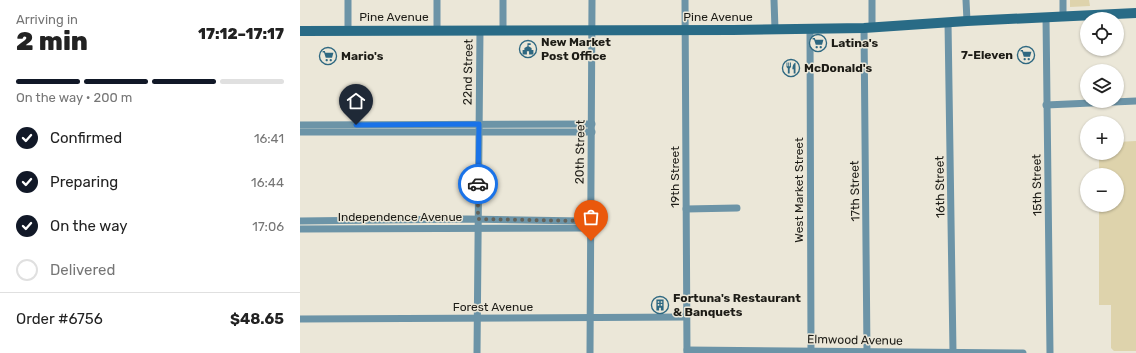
<!DOCTYPE html>
<html lang="en">
<head>
<meta charset="utf-8">
<style>
	:root { --surface:#fff; --page:#f6f6f6; --text:#222; --muted:#767676; --line:#e0e0e0; --accent:#111827 }
	body { margin:0; font-family:Rubik,sans-serif; background:var(--page); color:var(--text); height:100vh; display:flex; flex-direction:column; font-size:15px; white-space:nowrap }
	* { box-sizing:border-box; margin:0 }
	p { font-size:13px; color:var(--muted) }
	.icon { flex:none; width:22px; height:22px; fill:none; stroke:currentColor; stroke-width:2; stroke-linecap:round; stroke-linejoin:round }
	.map { position:relative; flex:1; overflow:hidden }
	.drawer { display:flex; flex-direction:column; background:var(--surface); width:300px }
	.drawer>* { flex:none }
	.controls { position:absolute; left:780px; top:12px; display:grid; gap:8px }
	.controls a { display:grid; place-items:center; width:44px; height:44px; border-radius:50%; background:var(--surface); box-shadow:0 1px 3px #0004; font-size:20px }
	.pin { position:absolute; display:grid; place-items:center; width:34px; height:34px; color:#fff; margin:-41px -17px; border-radius:50% 50% 50% 0; rotate:-45deg; box-shadow:0 0 4px #0007 }
	.pin .icon { rotate:45deg }
	.courier { position:absolute; display:grid; place-items:center; width:40px; height:40px; margin:-20px; border:3px solid #1a73e8; border-radius:50%; background:#fff; color:#222; box-shadow:0 1px 5px #0007 }
	.headline em { font-style:normal; font-weight:800 }
	.headline div { display:flex; flex-direction:column-reverse }
	.headline { display:flex; align-items:center; justify-content:space-between; height:68px; padding:0 16px }
	h1 { font-size:26px; font-weight:800; line-height:30px }
	.bar { display:grid; grid-template-columns:repeat(4,1fr); gap:6px 4px; align-content:center; height:48px; padding:0 16px }
	.bar i { height:5px; border-radius:3px; background:var(--line) }
	.bar .active { background:var(--accent) }
	.bar p { grid-column:span 4 }
	.line { display:flex; align-items:center; gap:10px; padding:0 16px; border-top:1px solid var(--line) }
	.line div { flex:1 }
	ol { padding:0 16px; list-style:none }
	li { display:flex; align-items:center; gap:12px; height:44px }
	li p { margin-inline-start:auto }
	li .icon { padding:4px; border-radius:50%; background:var(--accent); color:#fff; stroke-width:4 }
	li:last-child { color:var(--muted) }
	li i { width:22px; height:22px; border:2px solid var(--line); border-radius:50% }
	main { display:flex; flex:1; min-height:0 }
	.map>svg:first-child { display:block }
</style>
</head>
<body>
<main>
<section class="drawer">
<div class="headline"><div><h1>2 min</h1><p>Arriving in</p></div><em>17:12–17:17</em></div>
<div class="bar"><i class="active"></i><i class="active"></i><i class="active"></i><i></i><p>On the way · 200 m</p></div>
<ol>
<li><svg class="icon" aria-label="check" viewBox="0 0 24 24"><path d="M5 12l5 5 9-10"/></svg>Confirmed<p>16:41</p></li>
<li><svg class="icon" aria-label="check" viewBox="0 0 24 24"><path d="M5 12l5 5 9-10"/></svg>Preparing<p>16:44</p></li>
<li><svg class="icon" aria-label="check" viewBox="0 0 24 24"><path d="M5 12l5 5 9-10"/></svg>On the way<p>17:06</p></li>
<li><i></i>Delivered</li>
</ol>
<div class="line" style="height:52px"><div>Order #6756</div><b>$48.65</b></div>
</section>
<div class="map">
<svg width="836" height="353" viewBox="0 0 836 353">
	<rect width="100%" height="100%" fill="#ebe7d8"/>
	<g fill="#ded3ac">
		<polygon points="770,0 789,0 790,6 770,7"/>
		<polygon points="836,141 836,351 814,351 811,348 811,305 799,305 799,205 817,205 817,175 799,175 799,153 817,153 817,142"/>
	</g>
	<g fill="none" stroke-linecap="round" stroke-linejoin="round">
		<g stroke="#6c94a7" stroke-width="7">
			<polyline points="48,0 48,31"/>
			<polyline points="137,0 137,30"/>
			<polyline points="203,0 203,30"/>
			<polyline points="385,0 387,353"/>
			<polyline points="474,0 475,29"/>
			<polyline points="572,0 572,27"/>
			<polyline points="666,0 667,21"/>
			<polyline points="763,0 763,16"/>
			<polyline points="746,17 750,353"/>
			<polyline points="648,22 653,352"/>
			<polyline points="564,28 567,353"/>
			<polyline points="510,29 511,351"/>
			<polyline points="746,105 836,101"/>
			<polyline points="0,125 292,124"/>
			<polyline points="0,132 292,132"/>
			<polyline points="386,209 437,208"/>
			<polyline points="0,221 167,219 282,221 291,225"/>
			<polyline points="0,229 282,228 291,225"/>
			<polyline points="0,319 386,317"/>
			<polyline points="387,350 723,353"/>
			<polyline points="177,353 180,30"/>
			<polyline points="290,353 292,0"/>
		</g>
		<polyline stroke="#296b86" stroke-width="10" points="0,31 433,30 564,28 667,21 836,13"/>
	</g>
	<g fill="none" stroke-linecap="round" stroke-linejoin="round">
		<polyline stroke="#65635a" stroke-width="4" stroke-dasharray="0 7.2" points="178,184 178,219 282,221 291,225 291,241"/>
		<polyline stroke="#1a73e8" stroke-width="5" points="56,125 179,124 178,184"/>
	</g>
	<defs>
		<g id="supermarket-ring" transform="scale(0.9)"><circle r="9.5" fill="#ebe7d8" stroke="#2e6881" stroke-width="1.5"/><path d="M-6-5.5h2.5l.6 2H6L4.5 2H-2.5L-4.4-4H-6ZM-1.5 3.2a1.3 1.3 0 1 0 .1 0ZM3 3.2a1.3 1.3 0 1 0 .1 0Z" fill="#2e6881"/></g>
		<g id="civic-ring" transform="scale(0.9)"><circle r="9.5" fill="#ebe7d8" stroke="#2e6881" stroke-width="1.5"/><path d="M-.6-6.5H3V-4.5H.6V-3L4-1V1h2V6H-6V1h2V-1L-.6-3ZM-1.2 2.5V6h2.4V2.5Z" fill="#2e6881"/></g>
		<g id="restaurant-ring" transform="scale(0.9)"><circle r="9.5" fill="#ebe7d8" stroke="#2e6881" stroke-width="1.5"/><path d="M-5-6h1v4h1v-4h1v4h1v-4h1v5L-1.5 .5V6h-2V.5L-5-1ZM5-6V6H3V1.5H1.5Q1.5-4 5-6Z" fill="#2e6881"/></g>
		<g id="building-ring" transform="scale(0.9)"><circle r="9.5" fill="#ebe7d8" stroke="#2e6881" stroke-width="1.5"/><path d="M-4-6H4V6H1V3H-1V6H-4ZM-2.5-4.3h1.7v1.8h-1.7ZM.8-4.3h1.7v1.8H.8ZM-2.5-1h1.7V.8h-1.7ZM.8-1h1.7V.8H.8Z" fill="#2e6881"/></g>
	</defs>
	<g fill-rule="evenodd">
		<use href="#supermarket-ring" x="518" y="43"/>
		<use href="#civic-ring" x="228" y="49"/>
		<use href="#supermarket-ring" x="726" y="55"/>
		<use href="#supermarket-ring" x="28" y="56"/>
		<use href="#restaurant-ring" x="491" y="68"/>
		<use href="#building-ring" x="360" y="305"/>
	</g>
	<g text-anchor="middle" stroke-width="3" stroke-linejoin="round" paint-order="stroke">
		<g font-size="12" fill="#1d1c16" stroke="#ebe7d8">
			<text x="94" y="21">Pine Avenue</text>
			<text x="418" y="21">Pine Avenue</text>
			<text transform="translate(168 72) rotate(-89)" y="4">22nd Street</text>
			<text transform="translate(280 152) rotate(-89)" y="4">20th Street</text>
			<text transform="translate(375 177) rotate(-90)" y="4">19th Street</text>
			<text transform="translate(737 185) rotate(-91)" y="4">15th Street</text>
			<text transform="translate(640 187) rotate(-91)" y="4">16th Street</text>
			<text transform="translate(499 190) rotate(-90)" y="4">West Market Street</text>
			<text transform="translate(555 191) rotate(-91)" y="4">17th Street</text>
			<text x="100" y="221">Independence Avenue</text>
			<text x="193" y="311">Forest Avenue</text>
			<text transform="translate(555 340) rotate(1)" y="4">Elmwood Avenue</text>
		</g>
		<g font-size="12" font-weight="bold" fill="#1d1c16" stroke="#ebe7d8" text-anchor="start">
			<text x="241" y="46">New Market<tspan x="241" dy="14">Post Office</tspan></text>
			<text x="531" y="47">Latina's</text>
			<text x="713" y="59" text-anchor="end">7-Eleven</text>
			<text x="41" y="60">Mario's</text>
			<text x="504" y="72">McDonald's</text>
			<text x="373" y="302">Fortuna's Restaurant<tspan x="373" dy="14">&amp; Banquets</tspan></text>
		</g>
	</g>
</svg>
<div class="controls">
<a><svg class="icon" aria-label="locate" viewBox="0 0 24 24"><circle cx="12" cy="12" r="6"/><path d="M12 2v4M12 18v4M2 12h4M18 12h4"/></svg></a>
<a><svg class="icon" aria-label="layers" viewBox="0 0 24 24"><path d="M12 4l9 5-9 5-9-5zM3 14l9 5 9-5"/></svg></a>
<a>+</a>
<a>−</a>
</div>
<div class="pin" style="left:291px;top:241px;background:#ea580c"><svg class="icon" aria-label="bag" viewBox="0 0 24 24"><path d="M5 8h14l-1 12H6zM9 8a3 3 0 0 1 6 0"/></svg></div>
<div class="pin" style="left:56px;top:125px;background:#1f2937"><svg class="icon" aria-label="home" viewBox="0 0 24 24"><path d="M3 11l9-7 9 7M6 9v11h12V9"/></svg></div>
<div class="courier" style="left:178px;top:184px"><svg class="icon" aria-label="car" viewBox="0 0 24 24"><path d="M5 17H2v-5l4-1 3-4h7l3 4 3 1v5h-3M9 17h6M6 11h13"/><circle cx="7" cy="17" r="2"/><circle cx="17" cy="17" r="2"/></svg></div>
</div>
</main>
</body>
</html>
